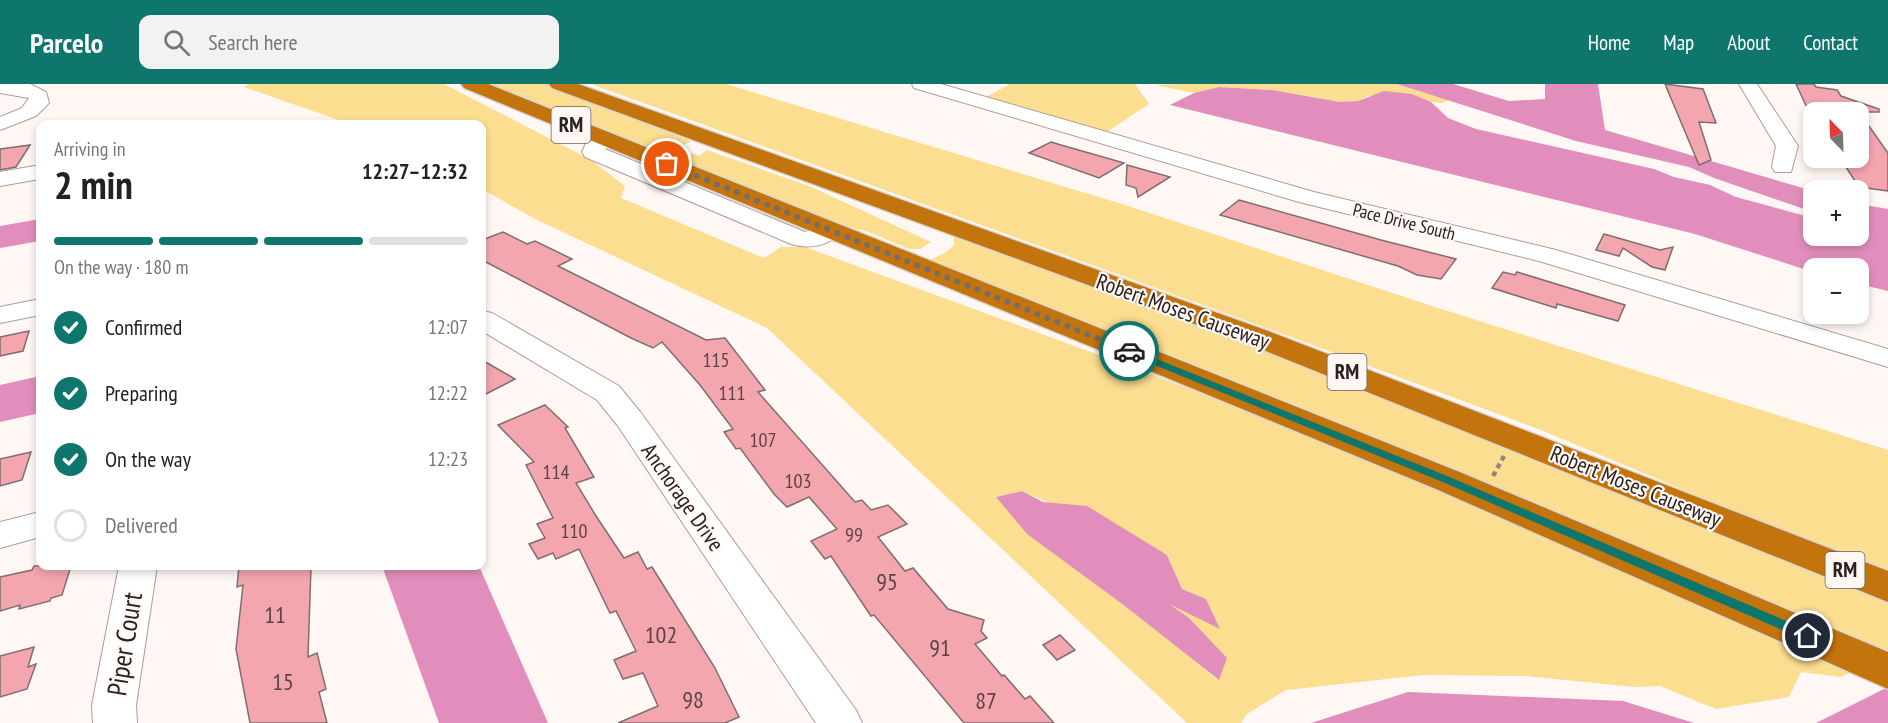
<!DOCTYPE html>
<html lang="en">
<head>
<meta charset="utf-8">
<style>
	:root { --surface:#fff; --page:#f2f2f2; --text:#222; --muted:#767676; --line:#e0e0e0; --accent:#0f766e }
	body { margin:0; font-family:"PT Sans Narrow",sans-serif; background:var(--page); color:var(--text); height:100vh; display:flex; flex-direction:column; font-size:22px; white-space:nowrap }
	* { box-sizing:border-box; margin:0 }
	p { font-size:20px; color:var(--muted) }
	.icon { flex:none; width:33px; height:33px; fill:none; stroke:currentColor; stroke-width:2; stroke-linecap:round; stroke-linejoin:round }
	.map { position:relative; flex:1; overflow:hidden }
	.side { position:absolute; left:36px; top:36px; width:450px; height:450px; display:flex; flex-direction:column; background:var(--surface); border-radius:12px; box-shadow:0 3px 9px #0003 }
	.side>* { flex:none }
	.needle { width:39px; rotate:337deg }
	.fabs { position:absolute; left:1803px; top:18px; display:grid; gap:12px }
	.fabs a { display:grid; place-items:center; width:66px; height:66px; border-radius:12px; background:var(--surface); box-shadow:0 3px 9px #0003; font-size:30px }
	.pin { position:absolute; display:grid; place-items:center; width:51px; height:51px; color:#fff; margin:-26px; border:3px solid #fff; border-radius:50%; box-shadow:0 2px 6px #0007 }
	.courier { position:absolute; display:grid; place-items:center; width:60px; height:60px; margin:-30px; border:4px solid #0f766e; border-radius:50%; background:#fff; color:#222; box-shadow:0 2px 8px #0007 }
	.summary em { font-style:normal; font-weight:700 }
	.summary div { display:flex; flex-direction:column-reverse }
	.summary { display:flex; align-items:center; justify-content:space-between; height:102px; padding:0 18px }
	h1 { font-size:39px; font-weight:700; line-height:45px }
	.bar { display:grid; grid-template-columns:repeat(4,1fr); gap:9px 6px; align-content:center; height:72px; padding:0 18px }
	.bar i { height:8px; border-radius:4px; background:var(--line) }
	.bar .current { background:var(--accent) }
	.bar p { grid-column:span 4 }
	ol { padding:0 18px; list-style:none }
	li { display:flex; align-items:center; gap:18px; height:66px }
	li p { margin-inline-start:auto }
	li .icon { padding:6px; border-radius:50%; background:var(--accent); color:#fff; stroke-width:4 }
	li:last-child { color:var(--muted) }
	li i { width:33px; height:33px; border:3px solid var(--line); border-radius:50% }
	header { display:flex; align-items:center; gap:36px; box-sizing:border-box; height:84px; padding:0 30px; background:var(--accent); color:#fff }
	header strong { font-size:28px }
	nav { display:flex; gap:33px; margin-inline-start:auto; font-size:21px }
	.search { width:420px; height:54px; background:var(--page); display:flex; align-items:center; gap:15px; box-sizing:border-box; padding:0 21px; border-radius:12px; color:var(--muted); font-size:22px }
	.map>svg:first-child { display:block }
</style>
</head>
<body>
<header>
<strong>Parcelo</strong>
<div class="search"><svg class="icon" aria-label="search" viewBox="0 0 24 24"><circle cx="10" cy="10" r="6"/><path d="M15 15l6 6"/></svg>Search here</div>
<nav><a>Home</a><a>Map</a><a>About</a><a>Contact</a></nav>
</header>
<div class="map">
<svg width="1888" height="639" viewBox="0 0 1888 639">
	<rect width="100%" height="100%" fill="#fff7f4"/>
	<g fill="#fcde90" fill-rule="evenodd">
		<path d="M249,0H444L591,76L625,102L621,114L764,174L781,163H805L1164,295L1380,380L1860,584L1841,593L1801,588L1789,613L1716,625L1660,602L1634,603L1526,592L1424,591L1286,606L1247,630L1241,639H1187L767,244L535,135L482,105V40H350L244,3ZM1022,407L1167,471L1182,505L1206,515L1219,544L1163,516L1218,596L996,413Z"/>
		<polygon points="484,0 548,0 687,54 690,58 670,68 658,68"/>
		<polygon points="591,0 726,0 1125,121 1435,223 1888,366 1888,492 1541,346 1294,254"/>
		<polygon points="1010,0 1135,0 1149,20 1104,50 1050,35 1054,32 986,13"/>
		<polygon points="1180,0 1397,0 1450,16 1442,19 1431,18 1412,10 1367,12 1358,17 1340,18 1272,6 1219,3 1194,9 1155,1"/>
		<polygon points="707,66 809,102 931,158 920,165 909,165 866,147 833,140 682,78 693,69 699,72"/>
		<polygon points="954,151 1316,286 1888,517 1888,570 925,178 945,169 954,161"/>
	</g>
	<g fill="#e28ebc">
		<polygon points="1397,0 1453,0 1509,17 1545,15 1545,0 1598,0 1605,46 1813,107 1813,128 1714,94 1689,83 1576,57"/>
		<polygon points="1219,3 1272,6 1340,18 1358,17 1384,7 1412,10 1431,18 1448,34 1476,45 1654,85 1674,93 1710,101 1736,113 1813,134 1814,152 1858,152 1859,120 1888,125 1888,207 1859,200 1858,184 1814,184 1813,188 1695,150 1170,21 1194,9"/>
		<polygon points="40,135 40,157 0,164 0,142"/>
		<polygon points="40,292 40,329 0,338 0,301"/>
		<polygon points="1022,407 1043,418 1087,422 1167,471 1182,505 1206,515 1220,545 1169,520 1189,534 1227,574 1219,596 1125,522 1027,450 996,413"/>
		<polygon points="382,482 479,482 548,639 439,639"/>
		<polygon points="1888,604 1888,639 1816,639 1884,605"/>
		<polygon points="1408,608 1623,617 1694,639 1311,639"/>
	</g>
	<g fill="#f4a6af" stroke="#806d6f" stroke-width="1.5">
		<polygon points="1665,0 1703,5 1716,39 1699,38 1711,76 1699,81"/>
		<polygon points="1796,0 1814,0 1816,3 1837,6 1841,12 1879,25 1879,28 1859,28 1888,69 1888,107 1859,103 1840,74 1864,74 1858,66 1858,28 1809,28"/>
		<polygon points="1051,58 1061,61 1124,79 1099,94 1029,69"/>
		<polygon points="30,61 16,83 0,86 0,65"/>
		<polygon points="1127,81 1170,93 1138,113 1136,104 1126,101"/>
		<polygon points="1239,116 1381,156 1456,175 1441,195 1417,191 1398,182 1220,131"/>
		<polygon points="503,148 527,160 535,157 572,175 558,182 706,256 725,254 765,306 758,308 855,418 862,416 871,426 888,421 907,440 878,453 905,487 913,484 948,525 984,536 981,547 987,554 975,560 1002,592 1004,591 1025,615 1030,612 1054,639 964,639 874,531 871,532 831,472 825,475 811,457 837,445 809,413 787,423 774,410 740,364 736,365 724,348 733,345 700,301 662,258 653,264 631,254 482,176 482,156"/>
		<polygon points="1604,150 1660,166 1673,163 1665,186 1652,183 1623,164 1619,172 1596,166"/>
		<polygon points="1503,188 1515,191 1517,188 1625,221 1618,237 1557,220 1556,224 1492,204"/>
		<polygon points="29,247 23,267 0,272 0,253"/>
		<polygon points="482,276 515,295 482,312"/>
		<polygon points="545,321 568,343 565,344 594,393 576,399 596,432 624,474 638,468 647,485 652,483 715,584 739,633 725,639 618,639 658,622 643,589 623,595 614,576 636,567 616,527 610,529 579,465 556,475 553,469 538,475 529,460 545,454 537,440 553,434 526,381 534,378 498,341"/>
		<polygon points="31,368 22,396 0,402 0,375"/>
		<polygon points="34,482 71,482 62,511 51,514 50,517 19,525 20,521 0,527 0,493 32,486"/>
		<polygon points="239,482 311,482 308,573 317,569 326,605 319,608 327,639 250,639 236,565 243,501 237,503"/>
		<polygon points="1060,551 1075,566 1057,576 1043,561"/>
		<polygon points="34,563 28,583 36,580 27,605 0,613 0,572"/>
	</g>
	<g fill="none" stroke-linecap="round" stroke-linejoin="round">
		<g stroke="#ae9c96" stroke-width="2">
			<g id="minor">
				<polygon points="0,0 30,0 46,8 49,19 36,32 0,46 0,33 22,24 29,14 0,9"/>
				<polygon points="912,0 941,0 1314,108 1556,166 1888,265 1888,283 1539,177 1299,118 914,4"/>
				<polygon points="1739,0 1757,0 1798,62 1791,88 1775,88 1772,83 1776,62"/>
				<path d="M607,50L614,52L618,56L605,65L805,148L829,140L838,142L841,147C830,163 808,165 791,160L585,73L582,68L587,57Z"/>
				<polygon points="40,81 40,95 0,102 0,88"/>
				<polygon points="40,215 40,231 0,239 0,223"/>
				<polygon points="482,227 492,229 619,302 641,329 856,626 862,639 816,639 618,342 597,316 482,247"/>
				<polygon points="40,428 40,453 0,464 0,438"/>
				<polygon points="119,482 157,482 136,621 137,639 93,639 92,621"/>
			</g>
		</g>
		<g stroke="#d8d7d7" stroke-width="3">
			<g id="highway">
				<polygon points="461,0 488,0 1462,389 1888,568 1888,605 1436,405 464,4"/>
				<polygon points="549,0 578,0 1268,247 1888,487 1888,518 1246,259 552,4"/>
			</g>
		</g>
		<polyline stroke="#8d8683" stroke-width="4.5" stroke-dasharray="5 4" stroke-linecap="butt" points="1493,392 1504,372"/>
		<use href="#minor" fill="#fff" fill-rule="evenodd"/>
		<use href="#highway" fill="#c4740d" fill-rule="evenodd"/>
	</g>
	<polygon fill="#0f766e" points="1125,265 1132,265 1452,394 1812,548 1814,552 1812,555 1803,555 1445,399 1125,269"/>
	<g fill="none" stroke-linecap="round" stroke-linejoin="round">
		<polyline stroke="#746d6a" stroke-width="6" stroke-dasharray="0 10.8" points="667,80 1129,267"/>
	</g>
	<g text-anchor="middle" stroke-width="4.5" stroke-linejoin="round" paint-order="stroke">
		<g font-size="18" fill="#29221f" stroke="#fff7f4">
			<text transform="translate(1404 138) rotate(14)" y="6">Pace Drive South</text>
		</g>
		<g font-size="20" fill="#5c4343">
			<text x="716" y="283">115</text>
			<text x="732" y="316">111</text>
			<text x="763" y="363">107</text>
			<text x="556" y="395">114</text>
			<text x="798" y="404">103</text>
			<text x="574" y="454">110</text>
			<text x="854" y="458">99</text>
		</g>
		<g fill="#fff7f4" stroke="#69625f" stroke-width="1.5">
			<rect x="551.5" y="23" width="39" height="36" rx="4.5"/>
			<rect x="1327.5" y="270" width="39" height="36" rx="4.5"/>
			<rect x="1825.5" y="468" width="39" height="36" rx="4.5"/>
		</g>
		<g font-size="21" font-weight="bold" fill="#29221f">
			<text x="571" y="48">RM</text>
			<text x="1347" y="295">RM</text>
			<text x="1845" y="493">RM</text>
		</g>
		<g font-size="22" fill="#29221f" stroke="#fff7f4">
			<text transform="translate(1183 227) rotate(20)" y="8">Robert Moses Causeway</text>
			<text transform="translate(1636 402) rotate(22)" y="8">Robert Moses Causeway</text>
			<text transform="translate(683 413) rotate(55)" y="8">Anchorage Drive</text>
		</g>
		<g font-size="24" fill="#5c4343">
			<text x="887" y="506">95</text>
			<text x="275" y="539">11</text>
			<text x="661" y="559">102</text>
			<text x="940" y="572">91</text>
			<text x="283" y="606">15</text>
			<text x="693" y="624">98</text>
			<text x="986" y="625">87</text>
		</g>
		<g font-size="27" fill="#29221f" stroke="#fff7f4">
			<text transform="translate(125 560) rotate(-81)" y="9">Piper Court</text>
		</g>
	</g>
</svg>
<div class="fabs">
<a><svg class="needle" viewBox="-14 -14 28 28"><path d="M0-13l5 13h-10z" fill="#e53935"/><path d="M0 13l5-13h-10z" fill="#767676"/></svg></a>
<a>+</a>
<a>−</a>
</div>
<div class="pin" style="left:667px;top:80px;background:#ea580c"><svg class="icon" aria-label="bag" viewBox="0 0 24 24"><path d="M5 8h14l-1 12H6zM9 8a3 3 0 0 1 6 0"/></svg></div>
<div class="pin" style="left:1808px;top:552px;background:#1f2937"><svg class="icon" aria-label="home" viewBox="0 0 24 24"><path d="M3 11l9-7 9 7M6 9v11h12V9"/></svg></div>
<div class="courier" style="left:1129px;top:267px"><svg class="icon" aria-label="car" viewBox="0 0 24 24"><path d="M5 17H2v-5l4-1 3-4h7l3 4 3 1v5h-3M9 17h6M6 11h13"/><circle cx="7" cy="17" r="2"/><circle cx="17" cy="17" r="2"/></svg></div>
<section class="side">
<div class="summary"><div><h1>2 min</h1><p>Arriving in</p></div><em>12:27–12:32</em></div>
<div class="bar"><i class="current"></i><i class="current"></i><i class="current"></i><i></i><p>On the way · 180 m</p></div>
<ol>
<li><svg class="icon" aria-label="check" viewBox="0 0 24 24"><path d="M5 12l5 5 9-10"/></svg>Confirmed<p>12:07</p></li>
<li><svg class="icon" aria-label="check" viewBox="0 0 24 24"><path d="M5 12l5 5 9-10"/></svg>Preparing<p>12:22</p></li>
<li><svg class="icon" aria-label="check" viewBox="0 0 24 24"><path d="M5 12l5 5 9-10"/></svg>On the way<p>12:23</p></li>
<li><i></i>Delivered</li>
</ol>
</section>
</div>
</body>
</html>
